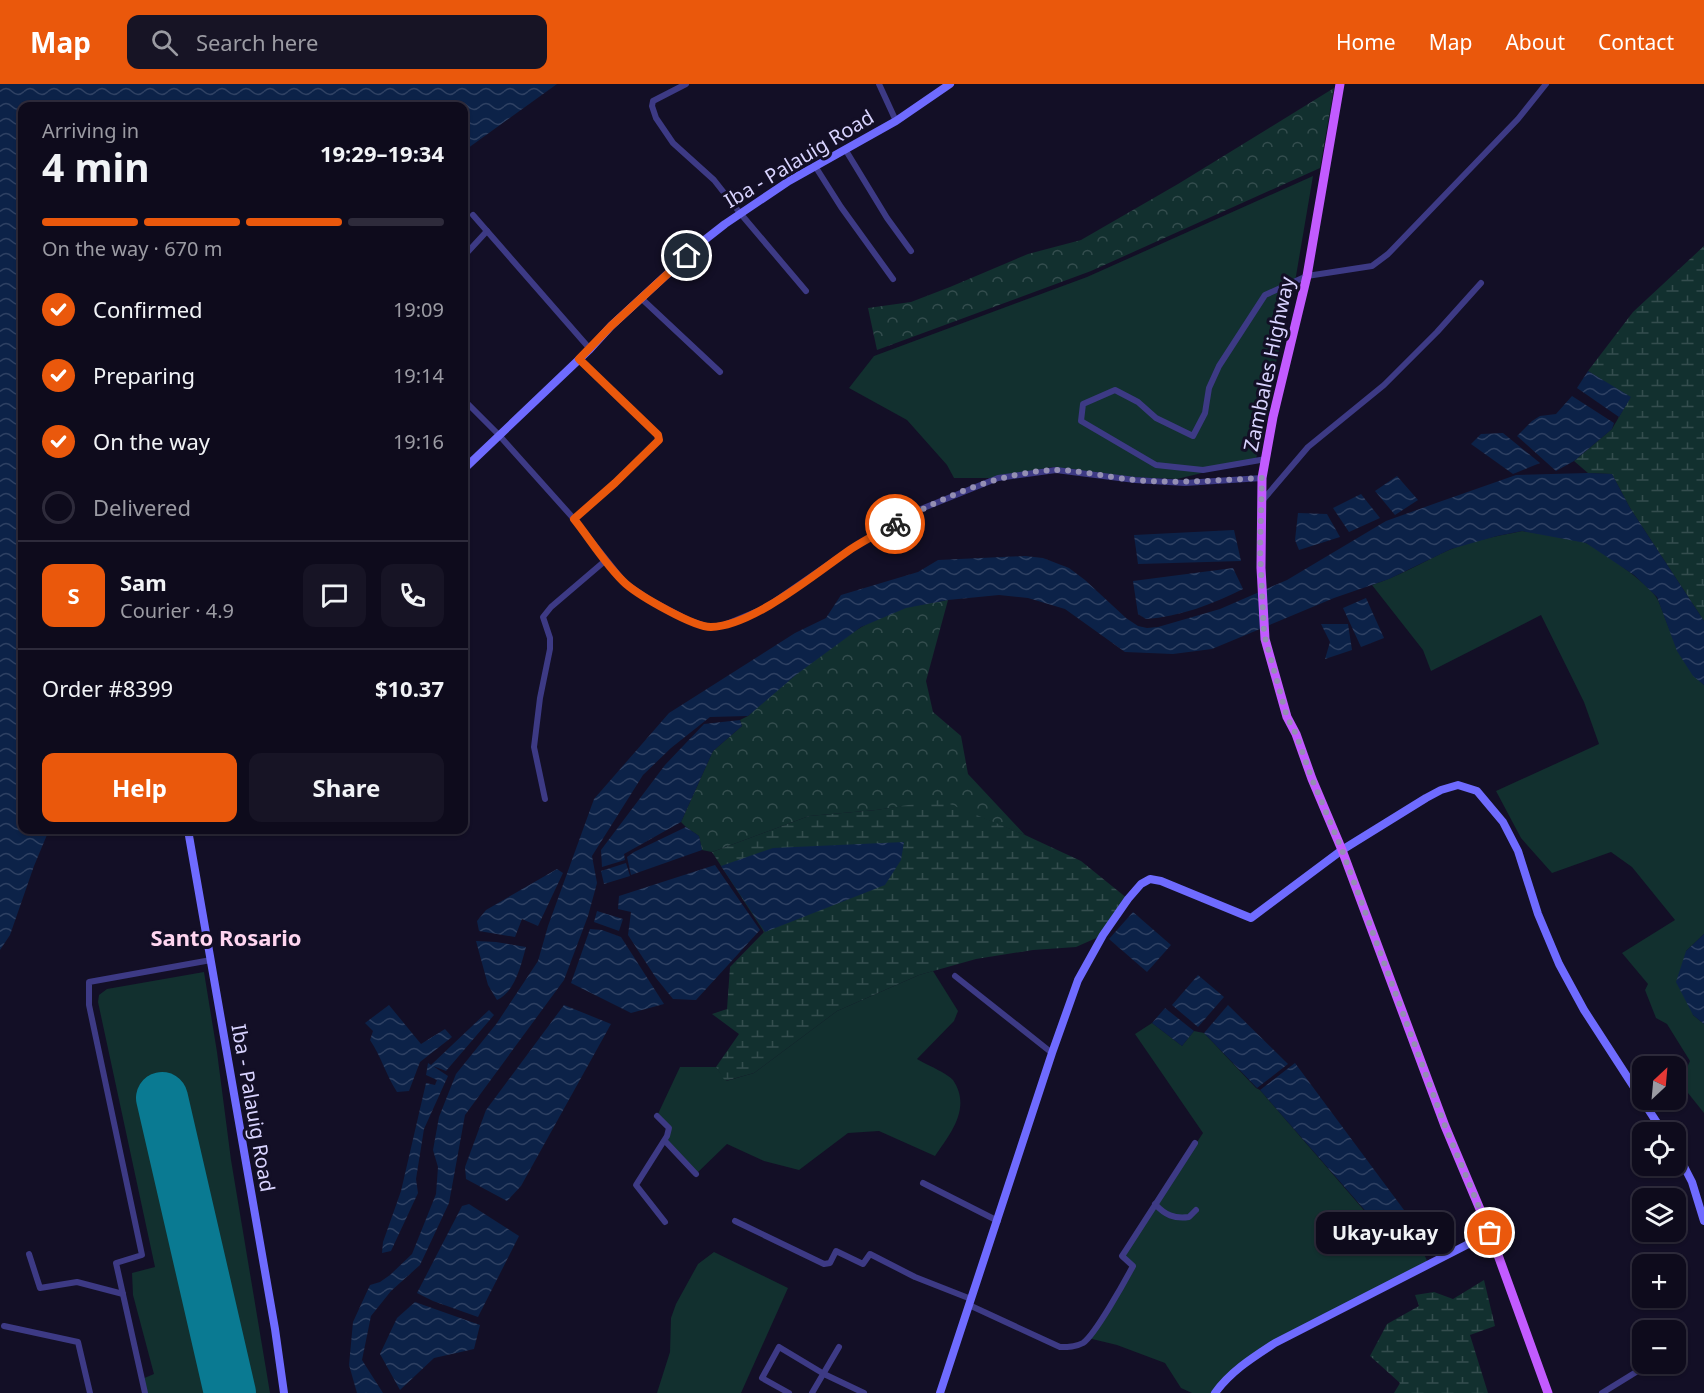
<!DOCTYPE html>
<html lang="en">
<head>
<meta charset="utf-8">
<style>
	:root { --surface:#0e0b1c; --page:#171425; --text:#f1f3f6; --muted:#9b9ba3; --line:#2e2b3b; --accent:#ea580c }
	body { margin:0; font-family:"Noto Sans",sans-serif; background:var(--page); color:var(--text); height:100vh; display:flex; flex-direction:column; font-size:22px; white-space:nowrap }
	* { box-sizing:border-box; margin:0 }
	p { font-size:20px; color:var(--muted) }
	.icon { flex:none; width:33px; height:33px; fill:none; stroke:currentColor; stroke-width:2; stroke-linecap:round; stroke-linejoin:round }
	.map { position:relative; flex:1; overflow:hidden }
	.sheet { position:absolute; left:18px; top:18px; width:450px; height:732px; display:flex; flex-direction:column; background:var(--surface); border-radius:12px; box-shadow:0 2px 4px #0004,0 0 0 2px var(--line) }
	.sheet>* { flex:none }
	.needle { width:39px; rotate:26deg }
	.buttons { position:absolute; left:1632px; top:972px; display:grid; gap:12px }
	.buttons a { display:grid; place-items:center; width:54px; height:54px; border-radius:12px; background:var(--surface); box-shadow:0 2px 4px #0004,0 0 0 2px var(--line); font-size:30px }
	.pin { position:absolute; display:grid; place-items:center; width:51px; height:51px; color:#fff; margin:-26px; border:3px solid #fff; border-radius:50%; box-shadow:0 2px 6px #0007 }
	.courier { position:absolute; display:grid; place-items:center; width:60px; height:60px; margin:-30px; border:4px solid #ea580c; border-radius:50%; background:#fff; color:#222; box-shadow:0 2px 8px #0007 }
	.bubble { position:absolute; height:42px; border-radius:12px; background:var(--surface); box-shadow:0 2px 4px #0004,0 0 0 2px var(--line); font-size:20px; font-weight:700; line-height:42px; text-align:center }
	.overview em { font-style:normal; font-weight:700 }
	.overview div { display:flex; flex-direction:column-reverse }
	.overview { display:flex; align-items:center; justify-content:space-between; height:102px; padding:0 24px }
	h1 { font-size:39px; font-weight:700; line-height:45px }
	.bar { display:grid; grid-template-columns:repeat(4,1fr); gap:9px 6px; align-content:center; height:72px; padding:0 24px }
	.bar i { height:8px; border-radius:4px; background:var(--line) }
	.bar .selected { background:var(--accent) }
	.bar p { grid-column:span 4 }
	.line { display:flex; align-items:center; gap:15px; padding:0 24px; border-top:2px solid var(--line) }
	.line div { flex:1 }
	.round { display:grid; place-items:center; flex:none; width:63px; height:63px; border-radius:12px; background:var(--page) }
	ol { padding:0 24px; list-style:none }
	li { display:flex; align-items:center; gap:18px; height:66px }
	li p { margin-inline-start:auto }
	li .icon { padding:6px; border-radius:50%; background:var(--accent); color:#fff; stroke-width:4 }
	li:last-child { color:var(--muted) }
	li i { width:33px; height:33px; border:3px solid var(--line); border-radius:50% }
	.primary-button { display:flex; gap:12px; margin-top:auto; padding:12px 24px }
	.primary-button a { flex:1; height:69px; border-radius:12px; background:var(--accent); color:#fff; font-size:24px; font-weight:700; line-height:69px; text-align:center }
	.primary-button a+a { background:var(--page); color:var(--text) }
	header { display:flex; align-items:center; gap:36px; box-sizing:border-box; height:84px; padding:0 30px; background:var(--accent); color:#fff }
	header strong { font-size:28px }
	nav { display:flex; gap:33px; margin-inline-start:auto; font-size:21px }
	.search { width:420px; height:54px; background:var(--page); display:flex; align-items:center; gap:15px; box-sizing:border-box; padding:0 21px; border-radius:12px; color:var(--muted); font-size:22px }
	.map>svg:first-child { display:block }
</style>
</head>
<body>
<header>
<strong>Map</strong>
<div class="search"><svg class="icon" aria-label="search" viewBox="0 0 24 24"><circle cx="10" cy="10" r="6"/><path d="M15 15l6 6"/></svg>Search here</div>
<nav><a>Home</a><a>Map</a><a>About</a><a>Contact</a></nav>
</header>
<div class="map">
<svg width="1704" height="1309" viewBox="0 0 1704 1309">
	<defs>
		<pattern id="forest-crowns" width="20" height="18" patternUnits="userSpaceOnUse" patternTransform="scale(1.5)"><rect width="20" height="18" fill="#12302f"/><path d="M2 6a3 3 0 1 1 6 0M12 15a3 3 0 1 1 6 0" fill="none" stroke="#344d4e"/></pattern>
		<pattern id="wetland-marsh" width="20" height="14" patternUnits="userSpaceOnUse" patternTransform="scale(1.5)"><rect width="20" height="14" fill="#12302f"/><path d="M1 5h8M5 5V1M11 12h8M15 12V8" fill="none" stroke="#344d4e"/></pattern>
		<pattern id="water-waves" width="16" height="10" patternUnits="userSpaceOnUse" patternTransform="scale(1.5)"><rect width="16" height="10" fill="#0c2248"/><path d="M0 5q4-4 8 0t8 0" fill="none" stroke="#2f4163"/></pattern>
	</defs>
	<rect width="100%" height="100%" fill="#130f26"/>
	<g fill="#12302f">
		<polygon points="1313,92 1295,198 1264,330 1256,376 1177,395 1129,393 1052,383 996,394 954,394 947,381 907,336 849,304 874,272 1087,193"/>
		<path d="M1522,447C1539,450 1571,453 1586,459C1600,465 1653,503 1658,516C1671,547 1678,578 1704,601V850L1686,867L1693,931L1704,940V1029L1680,999L1690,977L1667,940L1656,934L1645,906L1648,900L1622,869L1675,836L1632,783L1611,768L1552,789L1521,754L1496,707L1599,660L1584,618L1541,531L1431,587L1423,566L1372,501C1399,492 1423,478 1449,466C1471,457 1498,452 1522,447Z"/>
		<path d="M933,887L958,927L954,937L917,975C925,980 947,989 953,996C972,1024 950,1050 935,1072L879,1047L848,1049L799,1086L764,1077L727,1060L696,1090L665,1057L669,1044L657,1032L680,983H716L726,997L754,989L837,927L919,891Z"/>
		<polygon points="204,888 217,968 231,1076 270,1309 245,1309 176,1010 148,1017 215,1309 146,1309 142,1295 154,1290 133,1211 132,1189 155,1183 98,918 99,911 107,905"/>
		<polygon points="1152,939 1182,962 1194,947 1204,949 1256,1004 1260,1006 1375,1139 1404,1126 1429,1181 1275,1259 1215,1309 1192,1309 1181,1304 1165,1279 1117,1261 1088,1254 1133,1182 1122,1172 1203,1049 1135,950"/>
		<polygon points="714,1168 788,1204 741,1309 657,1309 670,1268 671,1234 676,1220 698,1180"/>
	</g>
	<g fill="url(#forest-crowns)">
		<polygon points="1334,4 1320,84 1091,187 877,266 868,224 911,218 950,203 1028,170 1081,156 1178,100"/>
		<path d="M948,516L926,597L933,628L961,652L968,690L1025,751L940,717L876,726L809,732L712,768L702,766L699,752L686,743L681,738L713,667L742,642L740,636L748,632C786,596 856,536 907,523C920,520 934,519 948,516Z"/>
	</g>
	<g fill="url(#wetland-marsh)">
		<polygon points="1704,162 1704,537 1630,424 1612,390 1588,389 1574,377 1612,345 1630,314 1588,287 1633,228"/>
		<polygon points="940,716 1025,751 1081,777 1128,815 1103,851 1076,863 1033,866 976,875 919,891 837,927 754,989 725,997 716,983 739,950 712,930 727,925 730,883 764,848 712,768 809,732 876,726"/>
		<polygon points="1484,1196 1495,1242 1470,1251 1488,1309 1394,1309 1400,1299 1370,1272 1387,1240 1419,1222 1415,1211 1434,1208 1453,1215"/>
	</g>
	<g fill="url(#water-waves)">
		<polygon points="0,0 557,0 464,67 464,22 22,22 22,746 49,746 34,782 10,851 0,866"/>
		<polygon points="1588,287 1631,313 1619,333 1577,304"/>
		<polygon points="1572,312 1614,339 1612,345 1574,377 1556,387 1517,352 1532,337 1540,332 1556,330"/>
		<polygon points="1503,349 1540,379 1513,390 1471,360 1481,350"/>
		<polygon points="1588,389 1612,390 1630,424 1704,537 1704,601 1693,592 1677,567 1657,513 1634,491 1586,459 1522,447 1497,452 1451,465 1389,495 1334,514 1212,565 1173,570 1125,568 1065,525 1028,514 999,511 948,516 906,524 861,543 797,590 748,632 710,633 671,664 643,691 592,772 597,799 588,832 564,896 465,1031 449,1119 420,1181 391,1207 371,1232 362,1276 383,1309 357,1309 349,1281 353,1238 370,1201 380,1198 390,1191 412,1170 436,1110 438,1083 433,1066 439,1033 456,990 497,939 538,877 548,842 594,715 669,629 795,549 826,534 841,511 918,488 938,476 1025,472 1043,474 1069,484 1085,496 1126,534 1138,542 1147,544 1158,543 1220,525 1287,496 1386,437 1439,418 1516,391"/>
		<polygon points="1397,392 1418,416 1395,431 1375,407"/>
		<polygon points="1361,410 1380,434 1349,448 1333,424"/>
		<polygon points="1298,429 1327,430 1340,453 1299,466 1295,456"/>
		<polygon points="1234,446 1241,477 1138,480 1134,451"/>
		<path d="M1233,484L1243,505C1213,520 1179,533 1146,535L1138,530L1133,497Z"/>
		<polygon points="1366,514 1384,554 1361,563 1343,524"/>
		<polygon points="1321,540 1348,540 1352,566 1325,575 1330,558"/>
		<polygon points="740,636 742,642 713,667 681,738 624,770 625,776 602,783 601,766 665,681 704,640"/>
		<polygon points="686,743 699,752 702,766 631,791 627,773 634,768"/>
		<polygon points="904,758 901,776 885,801 765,848 721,782 773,764"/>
		<polygon points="626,779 630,792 604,800 601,787"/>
		<polygon points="715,781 760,846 696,916 673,915 656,894 628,851 631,828 618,825 619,812"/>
		<polygon points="557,785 563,789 538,842 522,835 515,853 479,847 477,837 486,826"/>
		<polygon points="597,827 623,835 619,847 594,838"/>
		<polygon points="1133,828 1171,861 1147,888 1109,855"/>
		<polygon points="590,845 602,846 621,853 664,920 631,929 571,899"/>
		<polygon points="1704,850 1704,940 1693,931 1676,898 1686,867"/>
		<path d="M476,857L496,858L526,863C521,881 515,908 497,916L488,901Z"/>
		<polygon points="1198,891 1224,913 1198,943 1172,921"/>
		<path d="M389,921L421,960L445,945L452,953L420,978L409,1007L397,1008C386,991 381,972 370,956L373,947L365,939Z"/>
		<polygon points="564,921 611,940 521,1102 507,1117 466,1095 465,1083 486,1026"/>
		<polygon points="1228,921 1288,980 1257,1004 1204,949"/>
		<polygon points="1165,924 1194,947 1182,962 1152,939"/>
		<polygon points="489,926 494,931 446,987 433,982 448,992 424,1045 416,1095 418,1109 391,1167 382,1169 383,1158 401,1107 426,999 435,1001 437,996 426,991 428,979 431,981"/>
		<polygon points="1295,979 1404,1126 1376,1139 1260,1006"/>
		<polygon points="469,1120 519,1152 478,1233 433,1217 417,1209 462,1122"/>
		<polygon points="415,1218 480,1241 474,1265 434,1274 400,1306 380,1270 397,1234"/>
	</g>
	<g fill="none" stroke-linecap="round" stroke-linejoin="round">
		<polyline stroke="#0a7a92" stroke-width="52" points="162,1014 230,1309"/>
		<g stroke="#3d3a85" stroke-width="6">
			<polyline points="686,0 653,17 652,22 656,34 673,59 714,96 740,129 806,207"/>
			<polyline points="879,0 896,37"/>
			<polyline points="845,65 887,134 911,167"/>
			<polyline points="815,82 841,123 893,195"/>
			<polyline points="473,131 590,265"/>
			<polyline points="464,172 487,147"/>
			<polyline points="642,215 720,288"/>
			<polyline points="464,316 498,350 574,435 625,499 650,516 688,536 709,543 724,541 765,524 852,464 921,425 998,394 1056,386 1135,396 1185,399 1262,394"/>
			<polyline points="1266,375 1203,386 1156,381 1081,337 1083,320 1115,306 1138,318 1156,334 1193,352 1205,329 1209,304 1219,282 1265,211 1307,192 1372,182 1388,170 1518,35 1546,0"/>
			<polyline points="1262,417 1308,363 1384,301 1437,248 1481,199"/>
			<polyline points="574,435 616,399 659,356 658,351 579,275"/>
			<polyline points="545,715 534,663 540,614 550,565 550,554 543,533 551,523 606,476"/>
			<polyline points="955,892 1052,969"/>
			<polyline points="657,1032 669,1044 667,1052 636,1101 665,1138"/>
			<polyline points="665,1057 696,1090"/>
			<polyline points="923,1099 998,1137"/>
			<path d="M1155,1120C1165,1131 1174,1135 1189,1133L1196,1126"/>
			<polyline points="735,1137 824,1180 830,1179 836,1167 863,1180 870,1170 915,1193 971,1215"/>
			<polyline points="29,1170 40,1204 77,1198 123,1210"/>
			<path d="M969,1221L1060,1263C1068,1263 1076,1263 1083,1259C1095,1251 1125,1197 1133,1182L1122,1172L1126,1166L1195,1059"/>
			<polyline points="4,1242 78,1258 90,1309"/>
			<polyline points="145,1309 116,1179 142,1171 89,921 89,898 211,876"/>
			<polyline points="789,1309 762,1294 779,1263 824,1290 864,1309"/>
			<polyline points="812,1309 839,1263"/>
			<polyline points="1602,1309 1641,1285"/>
		</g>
		<g stroke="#6f6bff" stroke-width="8">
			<polyline points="464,385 590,265 611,242 702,158 725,140 789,97 896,37 950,0"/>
			<polyline points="188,746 275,1245 284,1309"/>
			<polyline points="1676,1067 1692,1098 1704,1137"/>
			<polyline points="940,1309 1052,969 1078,896 1103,851 1128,815 1141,800 1150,795 1161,797 1251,834 1342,766 1426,714 1441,706 1458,701 1477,707 1503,738 1518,767 1538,830 1559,880 1584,926 1663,1048"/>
			<path d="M1215,1309C1231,1287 1252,1274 1275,1259L1490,1149"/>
		</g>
		<polyline stroke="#c25bff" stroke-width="9" points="1340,0 1307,192 1273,333 1262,394 1261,484 1265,555 1287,633 1296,650 1312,695 1342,766 1445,1042 1490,1149 1548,1309"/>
	</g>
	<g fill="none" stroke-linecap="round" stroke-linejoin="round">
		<path stroke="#948fb3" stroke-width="6" stroke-dasharray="0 10.8" d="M895,440C943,413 997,389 1053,386C1076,385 1110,394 1135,396C1178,400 1219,396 1262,394L1260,465L1264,550L1287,633L1296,650L1312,695L1342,766L1445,1042L1490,1149"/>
		<path stroke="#ea580c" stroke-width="8" d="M687,172L611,242L579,275L658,351L659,356L615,399L574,435C590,455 607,483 626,500C640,512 693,543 711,543C753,542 816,489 851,465C865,456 880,448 895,440"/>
	</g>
	<g text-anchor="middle" stroke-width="6" stroke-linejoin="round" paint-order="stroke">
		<g font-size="20" fill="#d9d4ff" stroke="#130f26">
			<text transform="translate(799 75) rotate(-31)" y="7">Iba - Palauig Road</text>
			<text transform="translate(1269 280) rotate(-78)" y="7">Zambales Highway</text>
			<text transform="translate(253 1024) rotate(80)" y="7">Iba - Palauig Road</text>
		</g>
		<g font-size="22" font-weight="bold" fill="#ffd6f0" stroke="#130f26">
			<text x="226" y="862">Santo Rosario</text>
		</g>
	</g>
</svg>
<div class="buttons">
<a><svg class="needle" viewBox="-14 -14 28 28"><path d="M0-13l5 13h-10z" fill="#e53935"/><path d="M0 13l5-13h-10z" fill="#9b9ba3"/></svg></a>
<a><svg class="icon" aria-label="locate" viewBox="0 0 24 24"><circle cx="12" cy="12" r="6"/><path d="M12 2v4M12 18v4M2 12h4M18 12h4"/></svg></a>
<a><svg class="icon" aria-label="layers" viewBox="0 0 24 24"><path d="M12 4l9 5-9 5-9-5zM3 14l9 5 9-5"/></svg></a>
<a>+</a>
<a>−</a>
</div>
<div class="pin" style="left:1490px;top:1149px;background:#ea580c"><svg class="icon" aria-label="bag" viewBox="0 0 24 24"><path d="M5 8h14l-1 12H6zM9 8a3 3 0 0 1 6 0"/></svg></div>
<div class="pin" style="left:687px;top:172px;background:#1f2937"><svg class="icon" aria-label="home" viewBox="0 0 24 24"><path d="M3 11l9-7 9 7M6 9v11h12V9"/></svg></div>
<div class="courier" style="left:895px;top:440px"><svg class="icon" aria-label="bike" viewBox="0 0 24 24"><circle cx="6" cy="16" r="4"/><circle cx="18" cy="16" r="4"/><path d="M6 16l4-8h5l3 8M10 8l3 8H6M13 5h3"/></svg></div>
<div class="bubble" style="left:1316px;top:1128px;width:138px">Ukay-ukay</div>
<section class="sheet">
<div class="overview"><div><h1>4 min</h1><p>Arriving in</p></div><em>19:29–19:34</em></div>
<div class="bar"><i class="selected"></i><i class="selected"></i><i class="selected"></i><i></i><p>On the way · 670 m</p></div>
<ol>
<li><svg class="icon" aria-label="check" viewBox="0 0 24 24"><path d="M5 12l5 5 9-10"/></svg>Confirmed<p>19:09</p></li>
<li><svg class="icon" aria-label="check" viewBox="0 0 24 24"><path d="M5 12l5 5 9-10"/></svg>Preparing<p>19:14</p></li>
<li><svg class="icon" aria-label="check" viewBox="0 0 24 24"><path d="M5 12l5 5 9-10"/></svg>On the way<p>19:16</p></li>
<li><i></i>Delivered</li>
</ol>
<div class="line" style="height:108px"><b class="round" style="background:var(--accent);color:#fff">S</b><div><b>Sam</b><p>Courier · 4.9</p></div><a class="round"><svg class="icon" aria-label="chat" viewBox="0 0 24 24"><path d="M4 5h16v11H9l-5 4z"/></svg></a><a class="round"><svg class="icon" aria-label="phone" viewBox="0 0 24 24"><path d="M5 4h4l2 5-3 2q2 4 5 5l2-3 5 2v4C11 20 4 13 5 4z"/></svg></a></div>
<div class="line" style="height:78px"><div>Order #8399</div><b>$10.37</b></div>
<div class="primary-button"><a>Help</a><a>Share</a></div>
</section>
</div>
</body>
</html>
